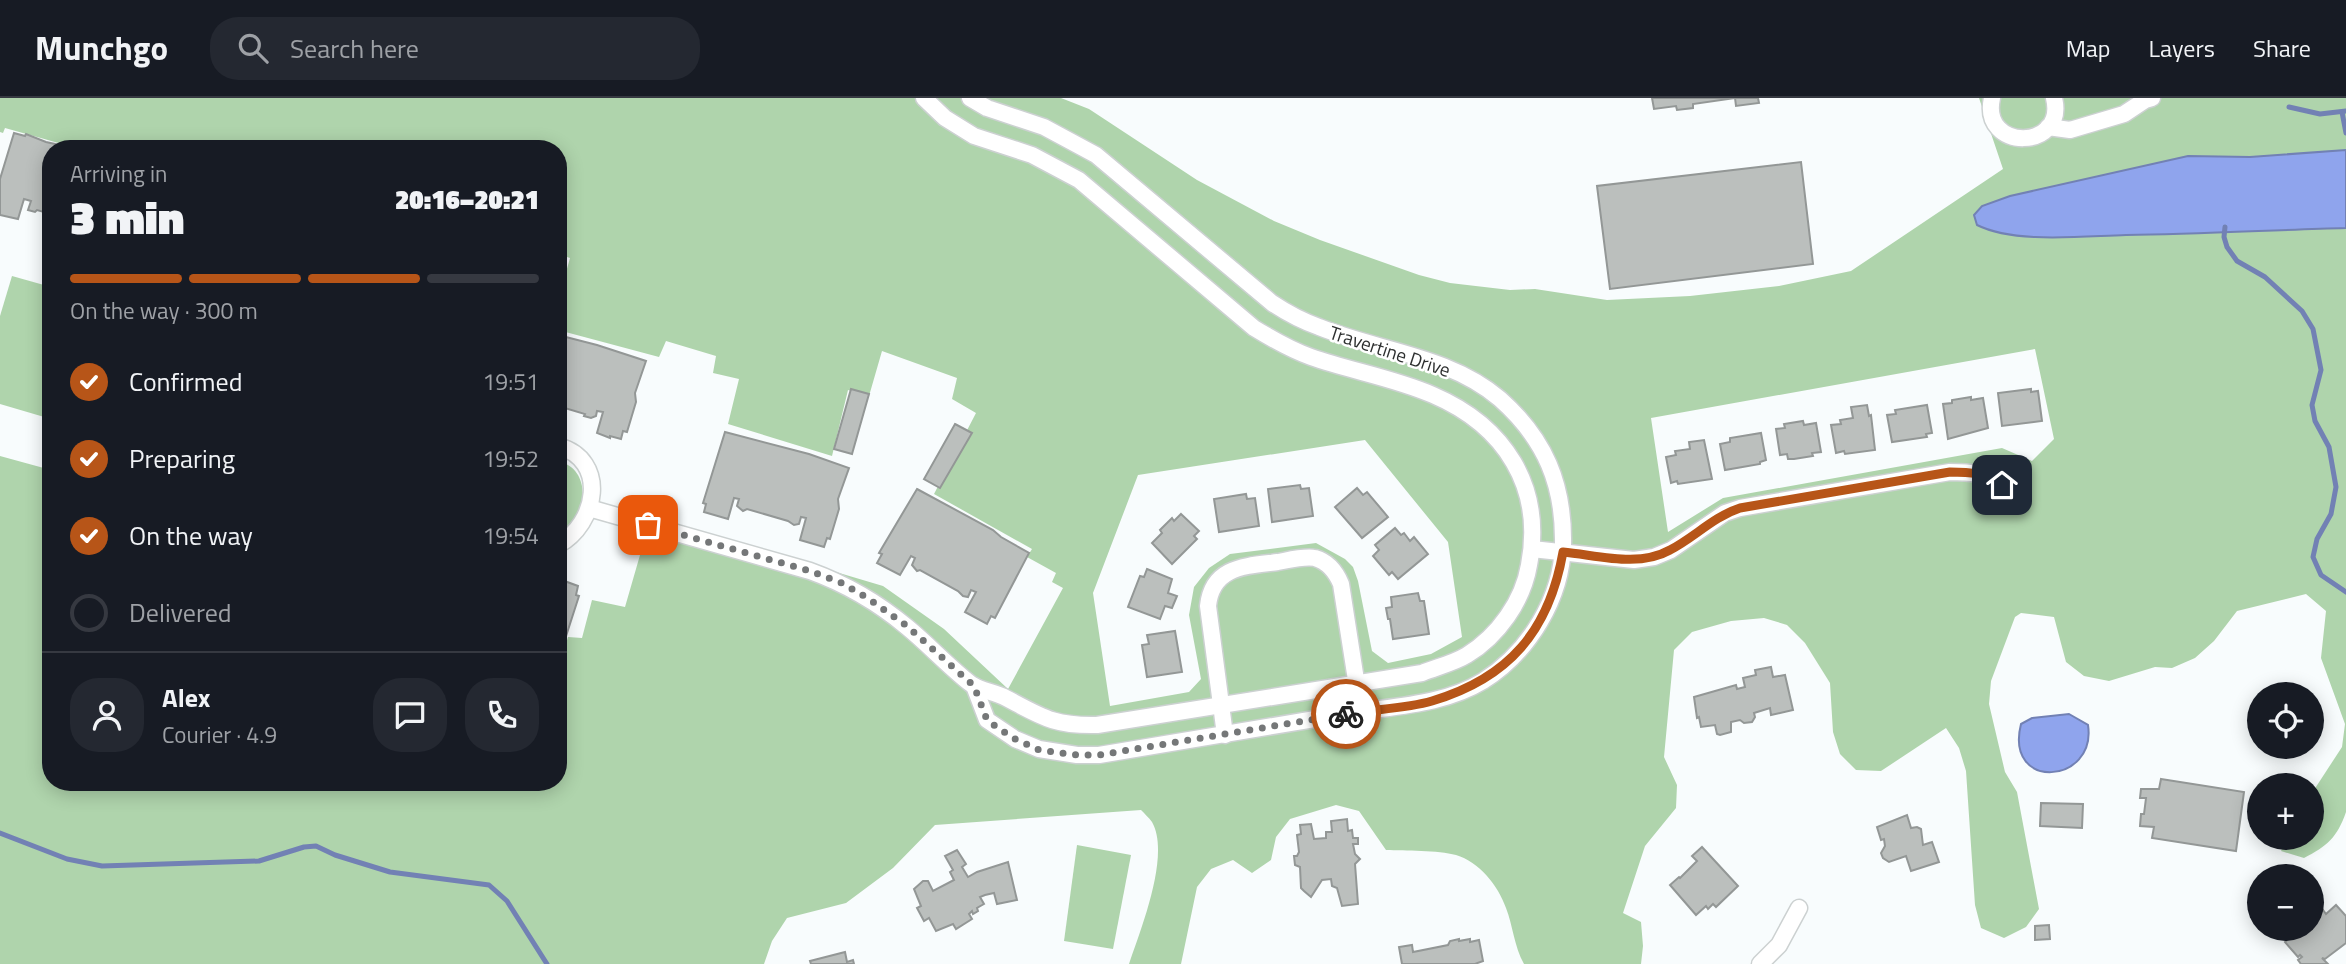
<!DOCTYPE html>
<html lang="en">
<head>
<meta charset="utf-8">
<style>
	:root { --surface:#171b24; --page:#242831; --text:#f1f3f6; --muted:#9ea1a6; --line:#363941; --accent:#b75518 }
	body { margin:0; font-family:"Titillium Web",sans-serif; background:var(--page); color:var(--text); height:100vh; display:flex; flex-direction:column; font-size:26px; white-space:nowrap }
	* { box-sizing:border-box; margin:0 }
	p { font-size:23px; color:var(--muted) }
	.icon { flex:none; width:38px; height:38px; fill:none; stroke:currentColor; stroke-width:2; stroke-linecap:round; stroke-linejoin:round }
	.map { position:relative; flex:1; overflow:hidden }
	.side { position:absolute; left:42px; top:42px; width:525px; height:651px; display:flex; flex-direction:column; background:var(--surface); border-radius:28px; box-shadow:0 4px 18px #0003 }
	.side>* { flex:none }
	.tools { position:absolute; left:2247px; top:584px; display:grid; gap:14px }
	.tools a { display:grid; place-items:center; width:77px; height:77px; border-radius:50%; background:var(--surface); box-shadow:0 4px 18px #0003; font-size:35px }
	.pin { position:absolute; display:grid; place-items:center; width:60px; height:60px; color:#fff; margin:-30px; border-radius:14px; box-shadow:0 4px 10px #0006 }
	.courier { position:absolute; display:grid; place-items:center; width:70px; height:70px; margin:-35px; border:5px solid #b75518; border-radius:50%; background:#fff; color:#222; box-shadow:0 2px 9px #0007 }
	.head em { font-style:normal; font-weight:800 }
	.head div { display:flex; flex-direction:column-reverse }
	.head { display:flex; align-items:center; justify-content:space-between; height:119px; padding:0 28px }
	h1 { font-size:46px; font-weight:800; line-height:52px }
	.bar { display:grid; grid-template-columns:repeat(4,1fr); gap:10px 7px; align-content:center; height:84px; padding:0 28px }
	.bar i { height:9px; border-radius:5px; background:var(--line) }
	.bar .active { background:var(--accent) }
	.bar p { grid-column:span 4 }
	.line { display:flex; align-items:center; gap:18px; padding:0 28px; border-top:2px solid var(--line) }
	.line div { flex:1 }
	.round { display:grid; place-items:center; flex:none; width:74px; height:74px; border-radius:28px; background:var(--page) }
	ol { padding:0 28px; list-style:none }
	li { display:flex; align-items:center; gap:21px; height:77px }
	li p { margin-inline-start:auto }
	li .icon { padding:7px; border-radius:50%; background:var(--accent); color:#fff; stroke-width:4 }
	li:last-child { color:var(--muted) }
	li i { width:38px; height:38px; border:4px solid var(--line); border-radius:50% }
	header { display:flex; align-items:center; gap:42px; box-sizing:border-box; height:98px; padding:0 35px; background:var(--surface); border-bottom:2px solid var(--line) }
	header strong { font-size:33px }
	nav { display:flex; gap:38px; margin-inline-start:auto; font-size:24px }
	.search { width:490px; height:63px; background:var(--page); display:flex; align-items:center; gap:18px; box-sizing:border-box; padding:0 24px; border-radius:28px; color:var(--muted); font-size:26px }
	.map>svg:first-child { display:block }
</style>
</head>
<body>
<header>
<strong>Munchgo</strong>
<div class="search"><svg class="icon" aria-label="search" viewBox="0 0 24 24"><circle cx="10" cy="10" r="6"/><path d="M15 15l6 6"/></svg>Search here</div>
<nav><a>Map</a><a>Layers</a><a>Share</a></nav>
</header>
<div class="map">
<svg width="2346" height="866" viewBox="0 0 2346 866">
	<rect width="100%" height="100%" fill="#f8fcfd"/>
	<g fill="#afd4ac" fill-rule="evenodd">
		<path d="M0,0H1061L1089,11L1197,82L1274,123L1320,142L1419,177L1450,185L1510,192L1535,191L1607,202L1690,198L1779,188L1851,173L2003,71L1979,0H2346V714C2337,740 2327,748 2304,760L2281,753L2287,740H2312V695L2342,649L2345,626L2321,560L2326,513L2306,496L2237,513L2214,543L2195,560L2172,570L2155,569L2109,583L2084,578L2066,564L2054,519L2021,515L2015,519L1991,583L1989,606L2005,674L2017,694L2039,811L2026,829L2004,840L1981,830L1975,807L1966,673L1959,650L1946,630L1881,673L1856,672L1840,656L1833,634L1830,585L1805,545L1787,527L1764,520L1731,523L1692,534L1674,552L1664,659L1677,687L1676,710L1645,748L1623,815L1641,824L1643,848L1641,866H1524C1514,848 1513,828 1506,810C1498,787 1479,764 1456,757C1438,752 1405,753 1386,752L1359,713L1336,707L1290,721L1276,739L1271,762L1252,775L1233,762L1211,771L1197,789L1181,866H1129C1140,833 1171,757 1152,724C1149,720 1144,715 1141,712L935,727L893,770L846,805L787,820L772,843L764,866H0V358L51,372V684H558V572L568,539L582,540L592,502L625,509L651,419L883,488L944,531L1008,591L1063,490L1052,484L1056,475L1027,459L1032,451L934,396L976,315L952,301L957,280L882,253L869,298L848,292L832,358L728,326L739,281L713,275L716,258L666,243L659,259L558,232V203L570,160L558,156V51H80L5,30L3,35L0,34ZM2035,251L2054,341L2032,363L2002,350L1723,400L1668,434L1651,320ZM1365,342L1448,444L1462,539L1431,556L1388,565L1372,553L1358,483L1353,469L1345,461L1316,445L1230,456L1209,470L1194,489L1189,517L1201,581L1189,594L1110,608L1093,495L1138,377Z"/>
		<polygon points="12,178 51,189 51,321 0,306 0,218"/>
		<path d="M558,363C584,369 588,397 577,419C574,427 564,434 558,440Z"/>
		<polygon points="1077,747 1131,757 1113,851 1064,843"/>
	</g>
	<g fill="#8fa4ed" stroke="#7281b4" stroke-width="2">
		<path d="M2346,52V130C2273,132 2199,136 2126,137C2084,138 2015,146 1977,127L1974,117L1982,108L2010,98L2188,58L2250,59Z"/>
		<path d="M2069,616L2088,627C2097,686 2004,694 2021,626L2032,620Z"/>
	</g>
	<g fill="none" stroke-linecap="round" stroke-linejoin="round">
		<g stroke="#7281b4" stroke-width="5">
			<polyline points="2289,9 2320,16 2346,13"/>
			<polyline points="2342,14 2346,35"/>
			<polyline points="2225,129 2224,139 2227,149 2237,163 2265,179 2302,213 2313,231 2321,272 2312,307 2315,323 2329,349 2336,389 2331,416 2317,441 2313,459 2321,477 2346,494"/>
			<polyline points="0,735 67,761 102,768 259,763 304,749 316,748 335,757 390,774 489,787 507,803 547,866"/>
		</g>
	</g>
	<g fill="#bbbfbd" stroke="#939796" stroke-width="2">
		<polygon points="1652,0 1758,0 1759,5 1736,8 1735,0 1693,6 1693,10 1677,12 1676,8 1654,11"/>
		<polygon points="14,35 25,38 26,36 46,44 78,51 51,51 51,116 37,112 35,114 28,112 31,103 24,101 18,121 0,117 0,81"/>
		<polygon points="1801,64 1813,166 1610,191 1597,88"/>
		<polygon points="558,237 597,247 646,263 635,295 636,304 627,334 623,333 621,341 610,338 610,340 597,335 603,314 597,313 596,318 591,320 584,318 585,316 558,308"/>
		<polygon points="851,291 869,296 852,356 834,351"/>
		<polygon points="2031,291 2031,294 2038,293 2042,323 2002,328 1998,295"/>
		<polygon points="1971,299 1971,302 1983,300 1988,330 1948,341 1943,306 1952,305 1952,302"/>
		<polygon points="1867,307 1869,318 1871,317 1875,352 1845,356 1844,353 1836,355 1831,327 1841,326 1840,322 1853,320 1851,309"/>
		<polygon points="1927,307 1932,335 1926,336 1927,339 1892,344 1887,317 1896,316 1895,312"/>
		<polygon points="1803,323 1804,327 1816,325 1821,354 1812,355 1813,358 1794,361 1788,361 1787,356 1780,357 1776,331 1785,330 1784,326"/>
		<polygon points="955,326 972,335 940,390 924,381"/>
		<polygon points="725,334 809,356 849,370 838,401 839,411 830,441 827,440 824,449 800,442 806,420 801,419 799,426 794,427 788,423 747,411 743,413 737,408 739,401 734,400 728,421 704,414 706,406 703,405"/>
		<polygon points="1761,335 1766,362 1760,364 1760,366 1725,372 1720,346 1730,344 1730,340"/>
		<polygon points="1704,342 1712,381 1678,386 1677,383 1671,385 1666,359 1676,357 1675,353 1690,351 1689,344"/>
		<polygon points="1300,387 1301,391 1309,390 1313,418 1272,424 1268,391"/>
		<polygon points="1357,390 1363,397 1367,394 1388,419 1362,440 1335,409"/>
		<polygon points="917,391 993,432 1001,439 1029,455 995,520 991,518 987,526 965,514 976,494 971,492 968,499 963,498 958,493 920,472 917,473 912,467 915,460 911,458 900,477 877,465 882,456 879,455"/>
		<polygon points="1246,396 1247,401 1255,400 1259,428 1219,434 1214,401"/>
		<polygon points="1181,416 1199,433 1194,438 1197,441 1172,466 1152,445 1162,435 1160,432 1172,420 1174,423"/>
		<polygon points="1395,430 1401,437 1404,435 1410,443 1414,439 1428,456 1398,481 1392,474 1389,477 1373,458 1379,452 1375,447"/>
		<polygon points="1147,471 1172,481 1168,495 1177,498 1172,510 1165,508 1160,521 1128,509 1140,478 1144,479"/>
		<polygon points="559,481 578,488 576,497 579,498 558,563"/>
		<polygon points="1418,495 1420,503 1424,503 1429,536 1393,541 1390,521 1388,521 1386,510 1392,509 1391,499"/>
		<polygon points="1175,533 1182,574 1147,579 1142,547 1149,546 1147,537"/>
		<polygon points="1771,569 1773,579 1785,577 1793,612 1771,617 1770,610 1754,615 1755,619 1752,624 1744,625 1740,622 1731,624 1731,634 1720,637 1717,636 1715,627 1701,629 1699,619 1697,620 1694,599 1736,587 1737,591 1745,589 1743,580 1756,577 1755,572"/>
		<polygon points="2161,681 2244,694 2236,753 2152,740 2154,729 2140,728 2141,716 2144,716 2146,700 2140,700 2141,691 2159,691"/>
		<polygon points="2041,705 2083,706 2082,730 2040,728"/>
		<polygon points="1907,717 1911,730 1917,729 1921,731 1923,747 1932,744 1939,764 1911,773 1906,758 1889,764 1883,760 1881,755 1885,748 1884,741 1881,742 1877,729"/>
		<polygon points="1347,721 1348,733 1352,732 1353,740 1358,740 1358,746 1353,746 1355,756 1360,761 1355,766 1358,806 1342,808 1337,790 1332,788 1331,781 1322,782 1311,799 1304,793 1301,790 1300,769 1295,767 1294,758 1297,758 1299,754 1297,737 1301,736 1300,727 1311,726 1314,741 1326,740 1326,734 1332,734 1331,723"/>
		<polygon points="1702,749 1738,788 1716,809 1713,806 1708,811 1706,808 1696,817 1670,787 1679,779 1680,780 1697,763 1692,758"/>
		<polygon points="957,752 966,766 962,769 968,779 977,774 1008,764 1017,802 997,806 994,795 985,797 980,799 984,806 977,810 978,813 973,816 972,813 969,816 972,821 956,831 953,826 936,833 929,820 924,823 917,810 921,808 914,791 923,783 928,783 933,793 954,782 950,774 953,772 945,758"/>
		<polygon points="2336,807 2346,818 2346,845 2325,861 2322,860 2328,866 2301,866 2298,862 2302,859 2300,857 2298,859 2285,844 2298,832 2312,831 2312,822 2323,812 2326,816"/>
		<polygon points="2049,827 2050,841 2035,842 2035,828"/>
		<polygon points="1459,841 1459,843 1470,841 1470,844 1479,842 1483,863 1475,866 1402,866 1399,849 1412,847 1413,854 1448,847 1450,843"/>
		<polygon points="845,854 847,864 853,862 854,866 811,866 810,863"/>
	</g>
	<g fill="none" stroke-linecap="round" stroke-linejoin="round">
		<g stroke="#ccd1d1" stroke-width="19">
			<g id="street">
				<path d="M970,0L987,10L1044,29L1096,57L1272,205C1287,215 1302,223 1319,229C1379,253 1450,258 1500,301C1545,341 1564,386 1563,446C1562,500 1529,554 1483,583C1442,608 1391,608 1345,616C1263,630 1181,644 1099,657H1077L1039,651L1015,641L987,622L974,588"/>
				<path d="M1992,0C1980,54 2067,53 2054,0"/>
				<polyline points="2048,29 2070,32 2124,16 2145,2 2152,0"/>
				<path d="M558,348C609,362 597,426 558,447"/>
				<path d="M589,410L810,473C846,486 877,504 907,529C929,547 949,569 971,586C981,593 995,594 1006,600C1042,619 1054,628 1097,627L1422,575C1437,569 1454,565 1467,557C1498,538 1523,503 1529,467C1544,389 1505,328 1433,297C1394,280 1351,273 1311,259C1291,252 1272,241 1254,230L1079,82L1032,57L974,38L945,20L924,0"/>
				<path d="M1532,451L1634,462L1654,459L1671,452L1725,415L1740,410L1950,374C1970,374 1985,375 2002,387"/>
				<path d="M1225,637L1208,508C1212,468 1246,468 1278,464C1289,462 1304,458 1315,460C1329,464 1336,474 1341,486L1361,614"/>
				<polyline points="1760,866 1779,847 1799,810"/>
			</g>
		</g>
		<use href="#street" stroke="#fff" stroke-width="16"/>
	</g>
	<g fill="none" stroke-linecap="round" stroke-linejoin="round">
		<polyline stroke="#757778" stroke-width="7" stroke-dasharray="0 12.6" points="648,427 810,473 842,485 869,501 907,528 974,588 987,622 1001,632 1015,641 1039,652 1077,657 1099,657 1346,616"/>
		<path stroke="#b75518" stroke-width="9" d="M1346,616C1374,611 1405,611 1432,603C1509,580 1549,533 1563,454C1597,457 1638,470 1670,452C1695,439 1713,419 1740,410L1950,374C1970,374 1985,375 2002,387"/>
	</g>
	<g text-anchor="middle" stroke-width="5" stroke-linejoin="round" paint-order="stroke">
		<g font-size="19" fill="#2e3030" stroke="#fff">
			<text transform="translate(1390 253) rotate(18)" y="7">Travertine Drive</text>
		</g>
	</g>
</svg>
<div class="tools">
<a><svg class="icon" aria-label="locate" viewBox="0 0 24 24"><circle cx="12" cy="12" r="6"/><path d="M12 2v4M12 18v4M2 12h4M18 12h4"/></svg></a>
<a>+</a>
<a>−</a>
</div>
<div class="pin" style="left:648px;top:427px;background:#ea580c"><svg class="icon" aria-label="bag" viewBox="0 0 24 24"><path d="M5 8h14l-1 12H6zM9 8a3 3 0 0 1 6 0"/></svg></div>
<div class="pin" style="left:2002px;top:387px;background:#1f2937"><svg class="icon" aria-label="home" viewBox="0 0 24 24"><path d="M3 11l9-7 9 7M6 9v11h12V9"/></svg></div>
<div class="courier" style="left:1346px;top:616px"><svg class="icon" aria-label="bike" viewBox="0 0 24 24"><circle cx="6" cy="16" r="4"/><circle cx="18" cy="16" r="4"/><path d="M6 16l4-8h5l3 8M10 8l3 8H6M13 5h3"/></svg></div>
<section class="side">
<div class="head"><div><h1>3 min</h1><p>Arriving in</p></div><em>20:16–20:21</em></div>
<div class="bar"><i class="active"></i><i class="active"></i><i class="active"></i><i></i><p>On the way · 300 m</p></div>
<ol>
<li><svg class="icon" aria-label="check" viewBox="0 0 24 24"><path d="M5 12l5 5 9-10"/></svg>Confirmed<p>19:51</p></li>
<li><svg class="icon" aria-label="check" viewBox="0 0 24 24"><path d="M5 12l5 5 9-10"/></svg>Preparing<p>19:52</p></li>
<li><svg class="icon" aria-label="check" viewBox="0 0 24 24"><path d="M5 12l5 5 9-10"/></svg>On the way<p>19:54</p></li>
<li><i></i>Delivered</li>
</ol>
<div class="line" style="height:126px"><a class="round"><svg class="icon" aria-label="person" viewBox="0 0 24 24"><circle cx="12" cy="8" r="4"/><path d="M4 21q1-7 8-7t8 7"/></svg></a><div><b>Alex</b><p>Courier · 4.9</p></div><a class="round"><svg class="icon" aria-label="chat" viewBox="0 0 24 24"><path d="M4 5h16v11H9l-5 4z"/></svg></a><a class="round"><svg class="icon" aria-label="phone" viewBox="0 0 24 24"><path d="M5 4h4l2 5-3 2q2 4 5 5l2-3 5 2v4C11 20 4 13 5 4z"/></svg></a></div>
</section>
</div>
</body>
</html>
